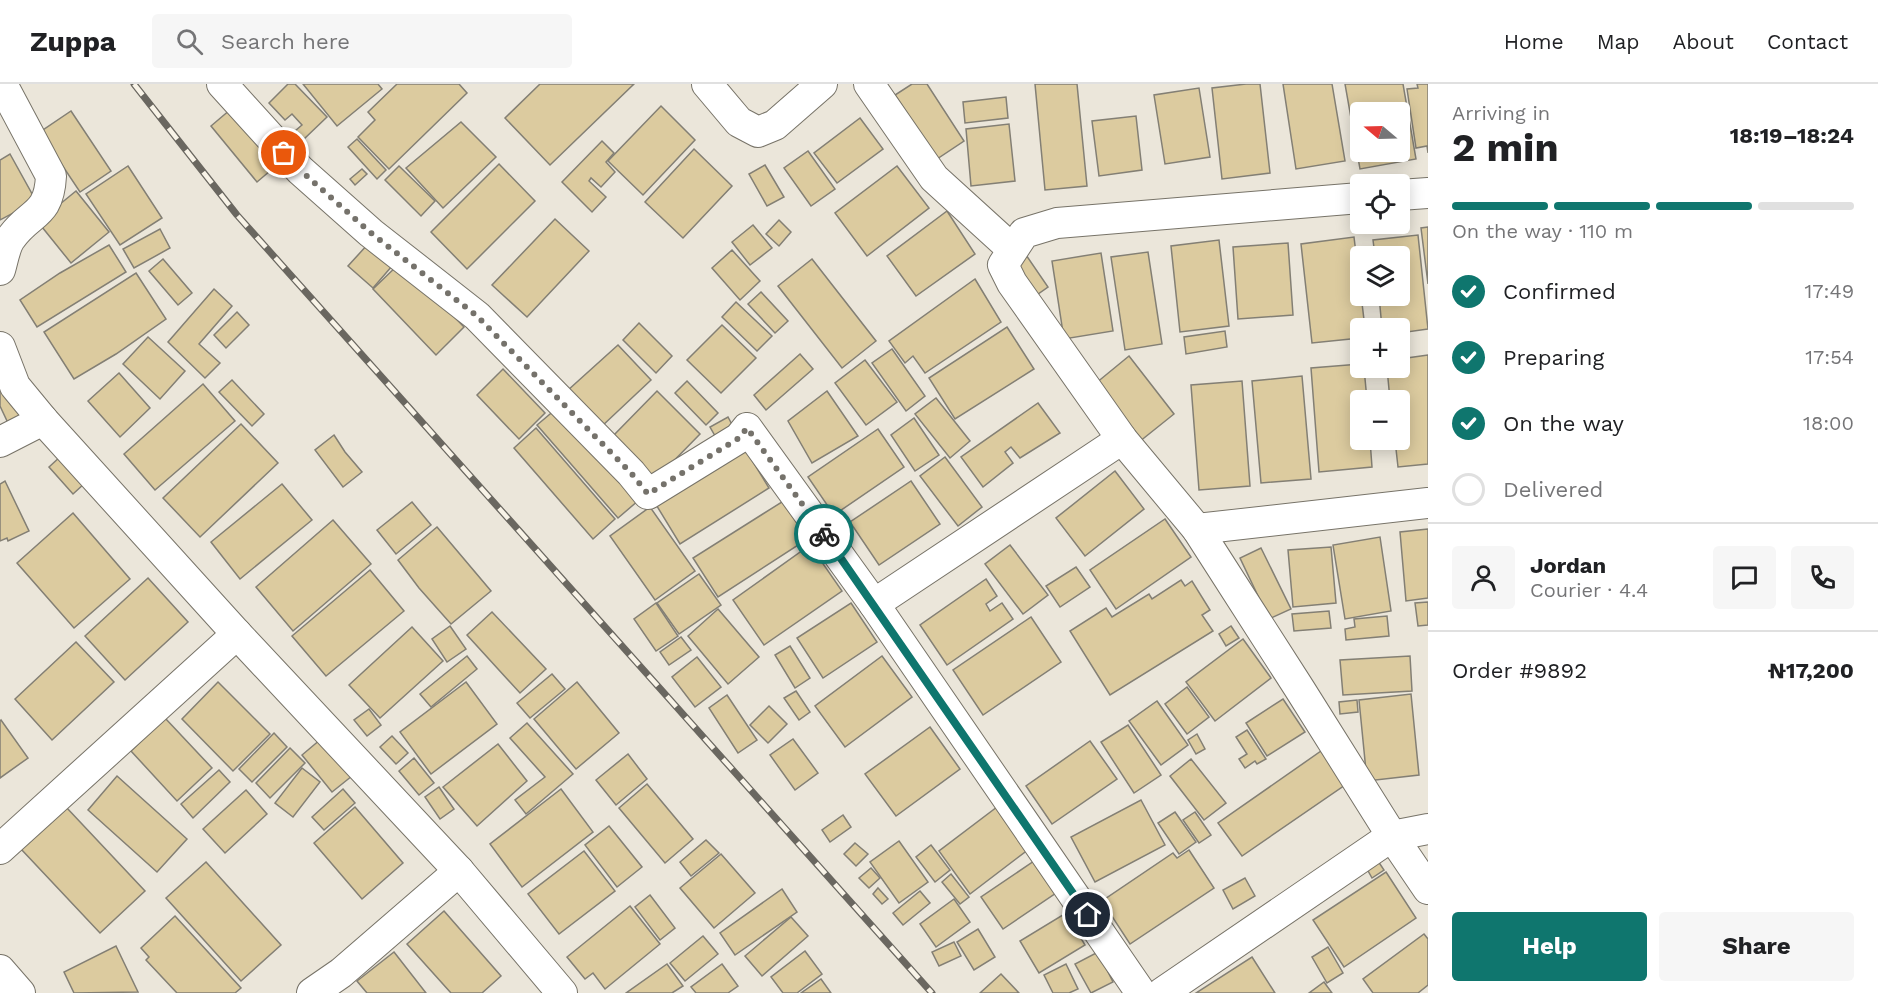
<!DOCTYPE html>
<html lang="en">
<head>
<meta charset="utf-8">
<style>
	:root { --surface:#fff; --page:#f6f6f6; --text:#202124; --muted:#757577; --line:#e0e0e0; --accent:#0f766e }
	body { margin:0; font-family:"Work Sans",sans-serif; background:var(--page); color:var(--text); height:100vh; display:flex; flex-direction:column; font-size:22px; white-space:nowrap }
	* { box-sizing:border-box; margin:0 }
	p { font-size:20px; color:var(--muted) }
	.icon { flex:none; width:33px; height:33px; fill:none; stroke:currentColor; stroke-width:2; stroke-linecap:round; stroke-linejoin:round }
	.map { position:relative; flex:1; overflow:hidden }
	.details { display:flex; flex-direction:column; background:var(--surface); width:450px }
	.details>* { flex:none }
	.needle { width:39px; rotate:289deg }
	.controls { position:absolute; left:1350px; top:18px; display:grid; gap:12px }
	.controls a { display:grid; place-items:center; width:60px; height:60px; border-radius:6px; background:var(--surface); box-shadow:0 3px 15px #0003; font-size:30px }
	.pin { position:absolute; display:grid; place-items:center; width:51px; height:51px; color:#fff; margin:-26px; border:3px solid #fff; border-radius:50%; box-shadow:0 2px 6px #0007 }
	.courier { position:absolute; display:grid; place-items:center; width:60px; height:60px; margin:-30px; border:4px solid #0f766e; border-radius:50%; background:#fff; color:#222; box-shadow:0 2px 8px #0007 }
	.head em { font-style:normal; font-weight:700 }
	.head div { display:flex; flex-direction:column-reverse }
	.head { display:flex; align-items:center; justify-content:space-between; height:102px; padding:0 24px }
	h1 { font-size:39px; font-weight:700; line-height:45px }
	.bar { display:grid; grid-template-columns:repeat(4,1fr); gap:9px 6px; align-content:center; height:72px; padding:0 24px }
	.bar i { height:8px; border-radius:4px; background:var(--line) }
	.bar .active { background:var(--accent) }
	.bar p { grid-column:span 4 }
	.line { display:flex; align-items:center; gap:15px; padding:0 24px; border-top:2px solid var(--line) }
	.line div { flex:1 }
	.round { display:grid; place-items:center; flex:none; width:63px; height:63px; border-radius:6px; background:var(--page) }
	ol { padding:0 24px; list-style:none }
	li { display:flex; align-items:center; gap:18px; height:66px }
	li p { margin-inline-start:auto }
	li .icon { padding:6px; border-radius:50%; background:var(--accent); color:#fff; stroke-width:4 }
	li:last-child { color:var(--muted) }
	li i { width:33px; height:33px; border:3px solid var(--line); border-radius:50% }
	.primary-button { display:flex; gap:12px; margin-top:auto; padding:12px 24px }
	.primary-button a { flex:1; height:69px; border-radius:6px; background:var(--accent); color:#fff; font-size:24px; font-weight:700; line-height:69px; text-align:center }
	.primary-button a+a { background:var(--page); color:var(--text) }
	header { display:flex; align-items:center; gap:36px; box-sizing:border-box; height:84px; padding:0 30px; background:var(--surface); border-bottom:2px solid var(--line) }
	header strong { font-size:28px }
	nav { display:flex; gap:33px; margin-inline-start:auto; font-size:21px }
	.search { width:420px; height:54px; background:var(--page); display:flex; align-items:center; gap:15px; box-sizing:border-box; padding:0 21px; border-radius:6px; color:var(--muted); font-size:22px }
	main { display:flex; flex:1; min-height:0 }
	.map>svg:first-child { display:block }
</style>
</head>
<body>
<header>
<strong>Zuppa</strong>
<div class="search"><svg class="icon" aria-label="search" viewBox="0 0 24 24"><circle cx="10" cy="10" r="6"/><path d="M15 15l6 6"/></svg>Search here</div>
<nav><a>Home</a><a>Map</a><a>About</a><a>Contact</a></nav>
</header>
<main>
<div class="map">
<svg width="1428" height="909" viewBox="0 0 1428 909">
	<rect width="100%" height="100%" fill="#ebe6da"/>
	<g fill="#dccb9f" stroke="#837f74" stroke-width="1.5" fill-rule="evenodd">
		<polygon points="288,0 295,0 327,33 304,55 295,47 302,41 292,30 285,36 269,19"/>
		<polygon points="303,0 378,0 382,5 337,42"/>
		<polygon points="397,0 459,0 467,9 389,85 358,53 375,36 368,28"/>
		<polygon points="540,0 634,0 550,81 505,34"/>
		<polygon points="912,0 927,0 964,57 937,75 895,11"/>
		<polygon points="1035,0 1077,0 1087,102 1045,106"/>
		<polygon points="1246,0 1260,0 1270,89 1222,95 1212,4"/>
		<polygon points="1283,0 1332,0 1345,77 1296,85"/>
		<path d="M1345,0H1403L1416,75L1360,85ZM1360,28H1400V68H1360Z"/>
		<polygon points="1417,0 1428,0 1428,69 1427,62 1416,64 1407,5 1418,4"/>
		<polygon points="1199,4 1210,73 1165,80 1154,11"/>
		<polygon points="1006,13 1008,34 965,39 963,18"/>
		<polygon points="661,22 695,56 643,111 608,77"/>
		<polygon points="231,25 277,81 257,98 211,42"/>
		<polygon points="71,27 111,87 80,108 40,48"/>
		<polygon points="1136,32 1142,86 1099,92 1092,37"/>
		<polygon points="860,34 883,65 837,99 814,69"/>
		<polygon points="461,38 496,73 443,124 406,84"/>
		<polygon points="1009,40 1015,97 971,102 966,45"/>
		<polygon points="357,55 386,86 377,95 348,63"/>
		<polygon points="602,57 614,69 606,78 615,88 601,103 591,94 589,97 606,113 592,128 562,98"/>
		<polygon points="694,65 732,102 683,154 645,118"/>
		<polygon points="808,67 835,105 811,122 784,84"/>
		<polygon points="10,70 36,117 0,136 0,76"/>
		<polygon points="499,80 535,117 467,185 431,148"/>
		<polygon points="765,81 784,113 767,122 749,90"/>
		<polygon points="128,82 162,134 120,161 86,110"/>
		<polygon points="399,82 435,117 421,132 385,96"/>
		<polygon points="897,82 929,124 867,172 835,129"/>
		<polygon points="362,85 367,90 355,101 350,95"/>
		<polygon points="76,107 109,148 71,179 38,138"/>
		<polygon points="947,127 975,170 916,212 887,172"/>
		<polygon points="555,135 589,167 527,233 492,201"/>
		<polygon points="779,136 791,148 779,162 766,150"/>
		<polygon points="753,141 772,164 750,181 732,158"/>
		<polygon points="1428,143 1428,200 1421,144"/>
		<polygon points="160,145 170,164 134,184 123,165"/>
		<polygon points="1418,151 1428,245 1400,249 1400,244 1382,244 1379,212 1400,212 1400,172 1375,172 1373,156"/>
		<polygon points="1354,153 1365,244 1360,244 1360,254 1312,259 1301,160"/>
		<polygon points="1219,156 1229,242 1180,248 1171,162"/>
		<polygon points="1288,159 1293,231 1238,235 1233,163"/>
		<polygon points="368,160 392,182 373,204 348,182"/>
		<polygon points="109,161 126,188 37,243 20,216 60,189"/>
		<polygon points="732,166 760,197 740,216 712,184"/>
		<polygon points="1024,168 1048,203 1031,215 1007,180"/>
		<polygon points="1148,168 1162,260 1125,266 1111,173"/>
		<polygon points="1101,169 1113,247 1064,255 1052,177"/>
		<polygon points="163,175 192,209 178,221 149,187"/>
		<polygon points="812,175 876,257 842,284 778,202"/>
		<polygon points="401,178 464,243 436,271 373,205"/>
		<polygon points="136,189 166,235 116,270 74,295 44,248"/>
		<polygon points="975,195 1001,238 925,289 913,272 905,279 889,257"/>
		<polygon points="214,205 232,222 199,260 220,279 205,294 168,258"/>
		<polygon points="761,208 788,237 775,249 748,220"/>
		<polygon points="736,218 772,252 757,267 722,233"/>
		<polygon points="237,228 249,241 226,264 214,251"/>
		<polygon points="639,239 672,272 656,289 623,256"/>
		<polygon points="722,241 756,274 721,309 687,276"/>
		<polygon points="1007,243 1034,285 955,335 929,294"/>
		<polygon points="1225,247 1227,263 1186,270 1184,253"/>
		<polygon points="148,253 185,287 160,315 123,280"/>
		<polygon points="618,261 651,296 601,343 567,307"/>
		<polygon points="892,265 925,312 906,327 872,279"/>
		<polygon points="800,270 813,285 766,326 754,311"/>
		<polygon points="1428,271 1428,380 1398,383 1395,356 1400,356 1400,316 1390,316 1387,284 1400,284 1400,275"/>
		<polygon points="1129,272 1174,330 1134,362 1090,304"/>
		<polygon points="865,276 897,318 866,341 835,299"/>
		<polygon points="0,277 26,330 8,339 0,322"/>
		<polygon points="1360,280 1360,284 1364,284 1367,316 1360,316 1360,356 1370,356 1372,383 1319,388 1311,284"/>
		<polygon points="503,285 545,329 519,355 477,311"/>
		<polygon points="119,289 150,324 120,353 88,317"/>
		<polygon points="1302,292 1311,395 1261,399 1252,297"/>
		<polygon points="232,296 264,330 252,342 219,308"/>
		<polygon points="687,297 718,329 706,341 675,309"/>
		<polygon points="1242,297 1250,402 1199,406 1191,301"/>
		<polygon points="203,300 235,337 155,406 124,370"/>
		<polygon points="657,307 700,350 656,395 613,352"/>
		<polygon points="827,307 858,352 812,379 788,337"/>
		<polygon points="936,314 970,357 950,374 915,330"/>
		<polygon points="1038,319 1060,349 1020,374 1011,363 1005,368 1013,379 983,403 961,373"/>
		<polygon points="556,325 639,416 618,434 537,341"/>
		<polygon points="728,333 736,348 718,357 710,343"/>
		<polygon points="914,334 939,371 915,387 891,351"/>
		<polygon points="241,340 278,379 200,453 163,414"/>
		<polygon points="536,344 615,435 593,455 514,364"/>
		<polygon points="878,345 904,383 834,431 808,393"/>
		<polygon points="334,351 345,368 362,388 343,403 315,366"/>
		<polygon points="741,358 769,404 680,460 652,414"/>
		<polygon points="61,372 85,399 73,410 49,383"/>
		<polygon points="945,373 982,423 958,442 920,392"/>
		<polygon points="1115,387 1144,425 1085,472 1056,434"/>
		<polygon points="5,397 29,447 8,457 7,454 0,457 0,400"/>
		<polygon points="911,397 940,440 879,481 850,438"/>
		<polygon points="282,400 312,436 240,495 211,458"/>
		<polygon points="785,416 809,454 718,513 693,474"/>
		<polygon points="412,418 431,441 396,470 377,446"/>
		<polygon points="650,423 695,487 655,516 610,452"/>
		<polygon points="73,429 130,495 74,544 17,479"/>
		<polygon points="1165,435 1191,473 1116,525 1090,486"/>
		<polygon points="333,436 371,480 293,547 256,503"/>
		<polygon points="437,443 491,507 451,540 419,504 398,476"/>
		<polygon points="1428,445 1428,514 1406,517 1400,448"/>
		<polygon points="1380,453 1391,527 1345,535 1333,461"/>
		<polygon points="810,461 842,507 764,561 733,516"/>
		<polygon points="1010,461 1048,511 1023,530 985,480"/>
		<polygon points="1331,463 1336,519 1293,523 1288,466"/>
		<polygon points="1261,464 1291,525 1269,535 1240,474"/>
		<polygon points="1076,483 1090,503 1060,523 1046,502"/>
		<polygon points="370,486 404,527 326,592 292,552"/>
		<polygon points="699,490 721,521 679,550 657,519"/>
		<polygon points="148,494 188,538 125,596 85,552"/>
		<polygon points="986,495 997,512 986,520 990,527 1002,519 1013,535 947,581 920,541"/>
		<polygon points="1181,496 1185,502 1192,497 1210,526 1202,531 1213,547 1110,611 1070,547 1106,524 1112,533 1149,510 1152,515"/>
		<polygon points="1428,518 1428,541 1418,542 1415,519"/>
		<polygon points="656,519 678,552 656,567 634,535"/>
		<polygon points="851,519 877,558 823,594 797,554"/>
		<polygon points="718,525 759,573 728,600 688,552"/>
		<polygon points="1329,527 1331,544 1294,547 1292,530"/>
		<polygon points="492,528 546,585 520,609 467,551"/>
		<polygon points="1387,532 1389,552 1346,556 1345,545 1355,543 1354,535"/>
		<polygon points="1031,533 1061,578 983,631 953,586"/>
		<polygon points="450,542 466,565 447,578 432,555"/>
		<polygon points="1231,542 1239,554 1226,562 1219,550"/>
		<polygon points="412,543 443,577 380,634 349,601"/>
		<polygon points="681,553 691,566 669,581 660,568"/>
		<polygon points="1243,555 1271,594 1215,637 1186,598"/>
		<polygon points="76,558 114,598 52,656 15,615"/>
		<polygon points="790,562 810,594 795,604 775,571"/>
		<polygon points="467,572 477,585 431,623 420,610"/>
		<polygon points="882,572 912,613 845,663 815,622"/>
		<polygon points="1410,572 1412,607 1343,611 1340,576"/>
		<polygon points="697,573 721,603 695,623 672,593"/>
		<polygon points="552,590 565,605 530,634 517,619"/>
		<polygon points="218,598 270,650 233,687 182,635"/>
		<polygon points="466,598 497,640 431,690 400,648"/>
		<polygon points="577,598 619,649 576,685 534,635"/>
		<polygon points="1187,603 1209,633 1187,650 1165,620"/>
		<polygon points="796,607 810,628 799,636 784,614"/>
		<polygon points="1411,610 1419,691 1367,697 1359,616"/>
		<polygon points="727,611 757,656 738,669 709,624"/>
		<polygon points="1283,615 1305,648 1267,672 1246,639"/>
		<polygon points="1357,616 1358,628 1340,630 1339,618"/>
		<polygon points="1157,617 1188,661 1161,681 1129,637"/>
		<polygon points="769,622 787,640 768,659 750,641"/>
		<polygon points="369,625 381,641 367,652 354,636"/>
		<polygon points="165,634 212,684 177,717 131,667"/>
		<polygon points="1,636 28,674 0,694 0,637"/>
		<polygon points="527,639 573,690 526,730 515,716 545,693 510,654"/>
		<polygon points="1128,641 1161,691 1134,709 1101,658"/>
		<polygon points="930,643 960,685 896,732 865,690"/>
		<polygon points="1247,646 1266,675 1257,680 1255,677 1245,684 1239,675 1247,670 1236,653"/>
		<polygon points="274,649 287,663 252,698 239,685"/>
		<polygon points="1197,650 1205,665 1196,670 1188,656"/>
		<polygon points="392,652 408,669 396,680 380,663"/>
		<polygon points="321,655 352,692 332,708 302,671"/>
		<polygon points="793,655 818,689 795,706 770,671"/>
		<polygon points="1090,657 1117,695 1052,740 1026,702"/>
		<polygon points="498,660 527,697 477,742 443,703"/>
		<polygon points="290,664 305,679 270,714 256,699"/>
		<polygon points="1321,667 1345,701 1242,772 1218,739"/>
		<polygon points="628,670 647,695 616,721 596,696"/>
		<polygon points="414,674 434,699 419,711 399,687"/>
		<polygon points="1191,675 1226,719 1204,736 1170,692"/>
		<polygon points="302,684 320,698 293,733 275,719"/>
		<polygon points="219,686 230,698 193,734 181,720"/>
		<polygon points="117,692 187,755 157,788 88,726"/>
		<polygon points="647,700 693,755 665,779 619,724"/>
		<polygon points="439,703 454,725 440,735 425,713"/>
		<polygon points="343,705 355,719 324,746 312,733"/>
		<polygon points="561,705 593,748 522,803 490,760"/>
		<polygon points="246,706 267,730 225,769 203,745"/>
		<polygon points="1141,716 1165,761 1095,798 1071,753"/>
		<polygon points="66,723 145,807 100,849 21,765"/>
		<polygon points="355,723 403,779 362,815 314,759"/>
		<polygon points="997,723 1029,765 970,810 939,767"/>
		<polygon points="1175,728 1196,758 1179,770 1158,739"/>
		<polygon points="1195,728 1211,751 1199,759 1183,736"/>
		<polygon points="843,731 851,743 830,758 822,746"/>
		<polygon points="609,742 642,783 617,803 585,761"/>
		<polygon points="706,756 719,769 691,792 680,778"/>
		<polygon points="899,757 928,798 899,819 870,778"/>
		<polygon points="855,759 868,770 856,782 844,770"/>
		<polygon points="931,761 950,786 935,798 916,773"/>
		<polygon points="1189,766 1214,804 1130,860 1102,817 1173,769 1177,774"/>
		<polygon points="584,767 615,807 559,850 528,810"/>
		<polygon points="721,770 755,809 714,844 680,804"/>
		<polygon points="1037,775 1059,807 1003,845 981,813"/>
		<polygon points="1378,777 1384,786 1372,794 1367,785"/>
		<polygon points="206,778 281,861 241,897 166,814"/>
		<polygon points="871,784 880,794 869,804 859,794"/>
		<polygon points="1386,788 1416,834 1344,883 1313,836"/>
		<polygon points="951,790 969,813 960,820 942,798"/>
		<polygon points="1245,794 1255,812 1233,825 1223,806"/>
		<polygon points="878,804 888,815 882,820 873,810"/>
		<polygon points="782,805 797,828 735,871 720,849"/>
		<polygon points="920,807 930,819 903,841 893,829"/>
		<polygon points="650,811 675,844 660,856 635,823"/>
		<polygon points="954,815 970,838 936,863 920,840"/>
		<polygon points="630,822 660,860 605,905 593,889 585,895 567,873"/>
		<polygon points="444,827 501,892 482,909 451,909 407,860"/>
		<polygon points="1066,829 1085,861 1039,889 1020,857"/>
		<polygon points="175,832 241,904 235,909 177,909 146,876 149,873 141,864"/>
		<polygon points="791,833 808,852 762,892 745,872"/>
		<polygon points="978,845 995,873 974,886 957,858"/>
		<polygon points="1424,850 1428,855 1428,901 1418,909 1373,909 1363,895"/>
		<polygon points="703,852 718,870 685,897 670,879"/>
		<polygon points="954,858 961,872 939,882 932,868"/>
		<polygon points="116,862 138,908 74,909 64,888"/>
		<polygon points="1328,863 1343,889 1327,899 1312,873"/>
		<polygon points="805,867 822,890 797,909 783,909 771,893"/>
		<polygon points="394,868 426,909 367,909 357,897"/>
		<polygon points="1098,868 1113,898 1091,909 1075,880"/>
		<polygon points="1252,873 1275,909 1196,909"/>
		<polygon points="667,880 683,902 672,909 626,909"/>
		<polygon points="722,880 738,902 728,909 696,909 691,903"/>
		<polygon points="1066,880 1078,905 1069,909 1053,909 1044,891"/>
		<polygon points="1001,890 1019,909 980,909"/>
		<polygon points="821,895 831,909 801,909"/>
		<polygon points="1324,898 1332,909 1309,909"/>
	</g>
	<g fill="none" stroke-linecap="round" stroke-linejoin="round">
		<g stroke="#777368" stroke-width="32">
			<g id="minor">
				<polyline points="222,0 300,86 371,149 477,232 631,389 648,410 739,354 747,344 874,520 1141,909"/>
				<polyline points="707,0 739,38 758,48 775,41 822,0"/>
				<polyline points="869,0 934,94 1012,165"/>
				<polyline points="1400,111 1428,109"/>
				<polyline points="1360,114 1057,139 1024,149 1003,181 1012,199 1122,355 1197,445 1299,604 1392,752 1428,805"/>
				<path d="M0,186C3,176 5,162 11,154C30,127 49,133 51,92L2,0"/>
				<polyline points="0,263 15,302 43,336 237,550 459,787 562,909"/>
				<polyline points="0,358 43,336"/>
				<polyline points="1197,445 1428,419"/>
				<polyline points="874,520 1122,355"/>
				<polyline points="0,765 237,550"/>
				<polyline points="0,886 20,909"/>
				<polyline points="312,909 341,889 459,787"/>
				<polyline points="1162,909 1392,752 1428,745"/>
			</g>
		</g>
		<use href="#minor" stroke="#fff" stroke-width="30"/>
		<g stroke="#6a6760" stroke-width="7">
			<polyline id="rail" points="134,0 237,131 932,909"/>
		</g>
		<use href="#rail" stroke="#f8f3e7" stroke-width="4.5" stroke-dasharray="14" stroke-linecap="butt"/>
	</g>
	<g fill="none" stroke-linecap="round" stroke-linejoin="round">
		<polyline stroke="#75726b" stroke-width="6" stroke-dasharray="0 10.8" points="284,69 300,86 371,149 477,232 631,389 648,410 739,354 747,344 824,450"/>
		<polyline stroke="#0f766e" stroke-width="8" points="824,450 1088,831"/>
	</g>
</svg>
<div class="controls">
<a><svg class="needle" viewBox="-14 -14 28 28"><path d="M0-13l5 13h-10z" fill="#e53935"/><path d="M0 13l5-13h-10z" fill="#757577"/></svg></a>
<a><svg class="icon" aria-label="locate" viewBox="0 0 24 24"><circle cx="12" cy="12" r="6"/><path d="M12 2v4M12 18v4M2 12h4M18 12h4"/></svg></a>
<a><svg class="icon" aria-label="layers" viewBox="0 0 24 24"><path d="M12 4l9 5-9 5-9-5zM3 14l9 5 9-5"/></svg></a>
<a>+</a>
<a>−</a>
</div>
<div class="pin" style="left:284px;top:69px;background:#ea580c"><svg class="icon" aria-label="bag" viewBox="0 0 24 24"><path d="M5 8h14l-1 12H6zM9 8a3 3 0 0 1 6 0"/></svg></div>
<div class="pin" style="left:1088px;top:831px;background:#1f2937"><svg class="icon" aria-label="home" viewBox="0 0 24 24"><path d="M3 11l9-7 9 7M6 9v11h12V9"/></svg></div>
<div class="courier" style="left:824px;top:450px"><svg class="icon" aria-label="bike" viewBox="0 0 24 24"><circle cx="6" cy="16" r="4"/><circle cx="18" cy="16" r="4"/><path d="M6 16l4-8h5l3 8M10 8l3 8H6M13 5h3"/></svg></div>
</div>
<section class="details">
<div class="head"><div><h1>2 min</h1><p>Arriving in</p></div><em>18:19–18:24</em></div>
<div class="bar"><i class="active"></i><i class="active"></i><i class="active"></i><i></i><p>On the way · 110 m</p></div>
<ol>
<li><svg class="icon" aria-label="check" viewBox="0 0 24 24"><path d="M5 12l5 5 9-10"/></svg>Confirmed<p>17:49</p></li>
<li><svg class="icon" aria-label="check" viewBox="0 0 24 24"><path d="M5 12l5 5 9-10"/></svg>Preparing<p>17:54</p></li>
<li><svg class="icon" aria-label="check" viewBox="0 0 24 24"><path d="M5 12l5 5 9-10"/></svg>On the way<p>18:00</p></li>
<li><i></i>Delivered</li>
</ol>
<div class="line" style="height:108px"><a class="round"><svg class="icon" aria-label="person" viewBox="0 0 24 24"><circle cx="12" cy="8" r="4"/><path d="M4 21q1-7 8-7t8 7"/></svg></a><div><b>Jordan</b><p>Courier · 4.4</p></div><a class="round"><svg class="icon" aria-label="chat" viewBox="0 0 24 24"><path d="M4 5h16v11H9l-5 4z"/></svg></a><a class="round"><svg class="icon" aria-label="phone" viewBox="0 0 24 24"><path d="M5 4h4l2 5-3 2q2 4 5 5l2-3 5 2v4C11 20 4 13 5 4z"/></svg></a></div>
<div class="line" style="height:78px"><div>Order #9892</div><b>₦17,200</b></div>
<div class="primary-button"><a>Help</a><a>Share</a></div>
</section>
</main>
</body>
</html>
